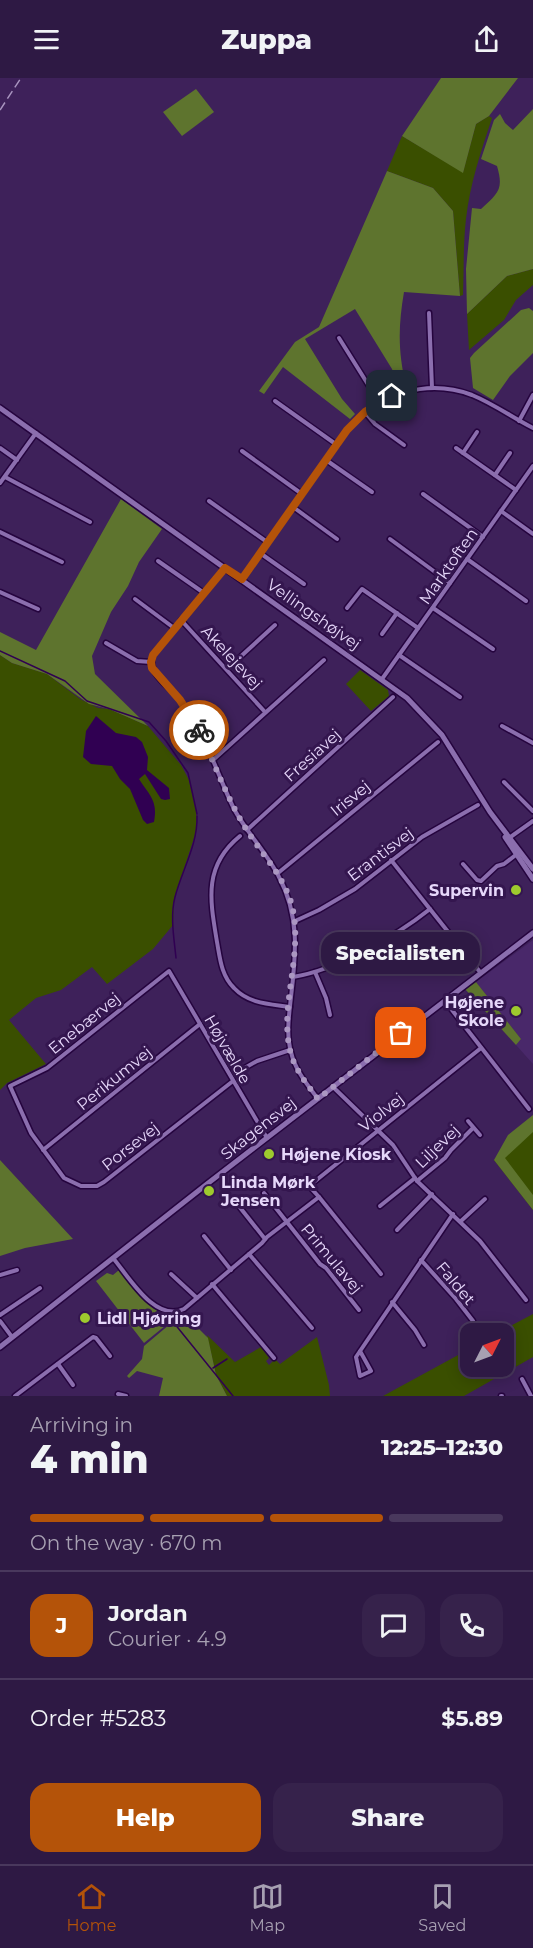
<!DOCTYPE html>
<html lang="en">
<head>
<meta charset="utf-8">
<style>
	:root { --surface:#2e1944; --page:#36224b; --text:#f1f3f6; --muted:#a7a0b2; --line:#49385d; --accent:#b45309 }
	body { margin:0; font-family:Montserrat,sans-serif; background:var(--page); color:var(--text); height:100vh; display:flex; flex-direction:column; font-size:22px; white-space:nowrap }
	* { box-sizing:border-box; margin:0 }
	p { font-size:20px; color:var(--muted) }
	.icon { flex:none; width:33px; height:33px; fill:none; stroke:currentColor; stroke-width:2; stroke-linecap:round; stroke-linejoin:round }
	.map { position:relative; height:1318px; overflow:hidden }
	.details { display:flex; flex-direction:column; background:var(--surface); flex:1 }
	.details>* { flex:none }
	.needle { width:39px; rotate:48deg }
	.controls { position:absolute; left:460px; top:1245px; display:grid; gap:12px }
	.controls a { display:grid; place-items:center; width:54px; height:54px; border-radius:12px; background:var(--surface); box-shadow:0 3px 15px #0003,0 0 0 2px var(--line); font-size:30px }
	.pin { position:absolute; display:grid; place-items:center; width:51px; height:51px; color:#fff; margin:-26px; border-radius:12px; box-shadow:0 3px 9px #0006 }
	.courier { position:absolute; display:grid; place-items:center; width:60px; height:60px; margin:-30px; border:4px solid #b45309; border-radius:50%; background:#fff; color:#222; box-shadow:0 2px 8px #0007 }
	.bubble { position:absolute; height:42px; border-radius:18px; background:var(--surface); box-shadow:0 3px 15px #0003,0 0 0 2px var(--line); font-size:20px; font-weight:800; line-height:42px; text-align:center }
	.overview em { font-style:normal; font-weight:800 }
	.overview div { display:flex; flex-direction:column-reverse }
	.overview { display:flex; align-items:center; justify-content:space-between; height:102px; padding:0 30px }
	h1 { font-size:39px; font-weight:800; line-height:45px }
	.bar { display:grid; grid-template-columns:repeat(4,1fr); gap:9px 6px; align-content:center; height:72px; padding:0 30px }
	.bar i { height:8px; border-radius:4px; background:var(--line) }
	.bar .active { background:var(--accent) }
	.bar p { grid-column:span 4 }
	.line { display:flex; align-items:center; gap:15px; padding:0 30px; border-top:2px solid var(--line) }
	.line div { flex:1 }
	.round { display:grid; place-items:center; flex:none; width:63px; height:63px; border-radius:18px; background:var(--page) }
	.button { display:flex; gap:12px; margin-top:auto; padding:12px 30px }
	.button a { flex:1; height:69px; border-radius:18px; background:var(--accent); color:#fff; font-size:24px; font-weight:800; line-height:69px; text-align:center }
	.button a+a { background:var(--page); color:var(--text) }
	header { display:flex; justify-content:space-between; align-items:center; height:78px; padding:0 30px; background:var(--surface); font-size:27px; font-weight:800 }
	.tabs { display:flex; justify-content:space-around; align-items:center; height:84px; border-top:2px solid var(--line); background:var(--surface); font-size:16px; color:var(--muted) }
	.tabs a { display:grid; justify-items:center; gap:3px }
	.tabs .active { color:var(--accent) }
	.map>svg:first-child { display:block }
</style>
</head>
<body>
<header><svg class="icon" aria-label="menu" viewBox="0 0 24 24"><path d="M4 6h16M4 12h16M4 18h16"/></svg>Zuppa<svg class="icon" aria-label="share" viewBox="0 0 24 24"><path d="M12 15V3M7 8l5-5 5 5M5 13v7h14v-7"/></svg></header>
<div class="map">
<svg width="533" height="1318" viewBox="0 0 533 1318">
	<rect width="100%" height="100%" fill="#3e215a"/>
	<polygon fill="#49286a" points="533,862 533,986 516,967 521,961 476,904"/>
	<g fill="#3a4f00">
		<path d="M489,38L492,40C481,73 470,106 466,141C463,166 464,192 463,217L460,218L453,133L433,110L387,93L402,58L463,94L476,46Z"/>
		<polygon points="533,191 533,207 516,222 504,242 469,272 467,236 507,198"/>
		<polygon points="0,577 12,585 47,596 80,621 98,630 109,631 148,648 181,687 189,702 196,731 197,751 174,821 173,847 153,871 107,906 92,889 61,912 36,920 9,942 46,986 7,1005 0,1012"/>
		<polygon points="360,592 388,612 389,618 371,633 346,606"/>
		<polygon points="533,1050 533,1132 494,1082"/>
		<polygon points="533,1236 533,1279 464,1318 383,1318 471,1270 471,1288 504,1288 504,1256 497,1255"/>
		<polygon points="207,1257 235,1284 261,1269 269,1280 266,1283 269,1287 275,1281 280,1286 317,1259 329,1307 330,1318 227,1318 216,1297"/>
	</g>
	<g fill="#5e742e">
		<polygon points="441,0 518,0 489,38 476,46 463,95 402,58"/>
		<polygon points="196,11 214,34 182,58 163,34"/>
		<path d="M533,31V191L507,198L467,236L466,191L472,130L481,131C498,115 504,112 497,88L481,81L494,42L500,36L505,45L513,52Z"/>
		<path d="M387,93L433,110L453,133L460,218L404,214C398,249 398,274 406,308L398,310L392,291L355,231L305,261L342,321L355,336L350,341L283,289L264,316L259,313L295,264L319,249Z"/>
		<polygon points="529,230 533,233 533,275 510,298 493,322 473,310 470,280 474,275 521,232"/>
		<polygon points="121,421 162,451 139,484 128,508 111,534 92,578 95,596 148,648 109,631 89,626 47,596 12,585 0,577 0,554 36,572"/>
		<polygon points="476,904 521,961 516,967 465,911"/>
		<polygon points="533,1037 533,1054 505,1080 533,1117 533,1132 494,1082 508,1057"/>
		<polygon points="0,1082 73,1161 25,1170 0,1178"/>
		<path d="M119,1192C129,1203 138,1216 148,1226C156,1234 163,1234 171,1243L144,1265L96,1203L107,1195L113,1197Z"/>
		<polygon points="186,1238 208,1260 216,1297 227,1318 159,1318 163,1300 137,1293 129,1300 127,1298 142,1281 144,1268 176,1241"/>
	</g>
	<path fill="#300052" d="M96,638L116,655L136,659L142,664L148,679L147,692L169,710L170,721L165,722L161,721L145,696L139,701C150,718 158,723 154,744L147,746L143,742L130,711L120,701L112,688L91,686L83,679L86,653Z"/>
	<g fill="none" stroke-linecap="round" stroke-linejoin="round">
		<g stroke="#300052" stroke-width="1.5">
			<polyline points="0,573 65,603 87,623 149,644 166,663 188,695 197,736"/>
			<path d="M176,880C174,860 170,838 175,819C182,792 198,766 197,738"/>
			<polyline points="174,1245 233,1318"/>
			<polyline points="213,1290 227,1281"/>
		</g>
		<g stroke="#25043e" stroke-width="7">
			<g id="minor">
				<polyline points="429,235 432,310"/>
				<polyline points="339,260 379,324"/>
				<polyline points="275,323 337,367"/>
				<polyline points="365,334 375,346 404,367"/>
				<polyline points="519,343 533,317"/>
				<polyline points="0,370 17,382"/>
				<polyline points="456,370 516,412"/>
				<polyline points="242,373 302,416"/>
				<polyline points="463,375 477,354"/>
				<polyline points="326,382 372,414"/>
				<polyline points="495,397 510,375"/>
				<polyline points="5,399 90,444"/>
				<polyline points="0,405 36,355"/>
				<polyline points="423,416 483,459"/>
				<polyline points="209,423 267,464"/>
				<polyline points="293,429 337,461"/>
				<polyline points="501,433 533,456"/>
				<polyline points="0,454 62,484"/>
				<polyline points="390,461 450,505"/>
				<polyline points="260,475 304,506"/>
				<polyline points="467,481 526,523"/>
				<polyline points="158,483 204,515"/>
				<path d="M225,490L153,577C147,596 168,607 179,621C205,653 216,694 234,731C247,755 267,775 279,799C300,838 296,877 291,919C289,937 286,956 291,974C295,992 307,1006 318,1021"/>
				<path d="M242,501L347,352C379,316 426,300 472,317C494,326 513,340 533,350"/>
				<polyline points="0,514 38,531"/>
				<polyline points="135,521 174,550"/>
				<polyline points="347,530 362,511 418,550"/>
				<polyline points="433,530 493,571"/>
				<polyline points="181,542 265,634"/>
				<polyline points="382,556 397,535"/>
				<polyline points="106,565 137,583 151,584"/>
				<polyline points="399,577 460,619"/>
				<polyline points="227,591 275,547"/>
				<polyline points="382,601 533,388"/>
				<polyline points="502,648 533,665"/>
				<polyline points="213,682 324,582"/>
				<polyline points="504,704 533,733"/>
				<polyline points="247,752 393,619"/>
				<path d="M240,758C203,788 210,822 217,864C220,880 221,897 234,910C249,926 270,926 290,929"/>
				<polyline points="509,760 533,743"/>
				<polyline points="391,782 480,894"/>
				<polyline points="463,786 477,802 481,803 497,788 504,786 517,776"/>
				<polyline points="278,795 438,664"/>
				<polyline points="295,843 319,832 355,811 422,759 478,727"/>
				<polyline points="315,894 326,920 330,937"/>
				<path d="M293,899C337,892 396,858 430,831"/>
				<polyline points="445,923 529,1031"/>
				<polyline points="241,992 257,983 290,972"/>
				<polyline points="233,1003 104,1104 97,1108 81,1108 64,1100 31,1055 10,1008 47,990 169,893 267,1060"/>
				<polyline points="333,1009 393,1067 417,1103 480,1163 526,1222"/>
				<polyline points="468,1043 480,1057"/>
				<polyline points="43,1072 200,946"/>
				<polyline points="417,1103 445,1080 451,1072 473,1050"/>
				<polyline points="264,1115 320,1186 326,1190 359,1232"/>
				<polyline points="319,1119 309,1108 481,970"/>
				<polyline points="238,1127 265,1161"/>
				<polyline points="380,1128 415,1100"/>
				<polyline points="461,1143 485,1121"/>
				<polyline points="397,1152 432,1116"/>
				<polyline points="204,1158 231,1192"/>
				<polyline points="249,1176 312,1250"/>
				<path d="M113,1180C129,1199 155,1245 184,1231L262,1165L267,1159L319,1119L381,1196"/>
				<polyline points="421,1182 456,1221 473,1243"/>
				<polyline points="171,1196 197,1220"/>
				<polyline points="0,1197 17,1192"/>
				<polyline points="212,1206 274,1280"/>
				<polyline points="392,1224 415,1252 424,1267"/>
				<polyline points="0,1237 40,1210"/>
				<polyline points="0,1243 12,1259"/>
				<polyline points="360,1273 371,1293 360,1298 356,1279 453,1136"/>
				<polyline points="58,1286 73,1307"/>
				<polyline points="522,1301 531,1318"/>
				<polyline points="118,1316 126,1318"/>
				<polyline points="15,1318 93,1259 96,1260 110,1278"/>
				<polyline points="501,1318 502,1318"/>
			</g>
		</g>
		<g stroke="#25043e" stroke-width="8">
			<g id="tertiary">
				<polyline points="0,330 407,620 442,657 490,734 533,791"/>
				<polyline points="505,759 533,801"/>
				<polyline points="0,1269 207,1106 533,855"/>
			</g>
		</g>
		<use href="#minor" stroke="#8b6eae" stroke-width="4"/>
		<use href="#tertiary" stroke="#8b6eae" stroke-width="5"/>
		<polyline stroke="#a894bf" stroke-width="1.5" stroke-dasharray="9 4.5" stroke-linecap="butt" points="0,32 21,0"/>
	</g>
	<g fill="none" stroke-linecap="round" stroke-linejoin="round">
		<path stroke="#ab97c2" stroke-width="6" stroke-dasharray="0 10.8" d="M199,652C214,685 227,720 246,751C261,775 282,796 291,824C306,877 275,934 293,982C299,997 309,1009 318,1021L401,955"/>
		<polyline stroke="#b45309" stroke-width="8" points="199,652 180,622 152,590 151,584 153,577 225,490 242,501 347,352 365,334 392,318"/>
	</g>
	<g fill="#9eca2e" stroke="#34164f" stroke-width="2">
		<circle cx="516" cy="812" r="6"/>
		<circle cx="516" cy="933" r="6"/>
		<circle cx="269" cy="1076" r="6"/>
		<circle cx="209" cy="1113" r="6"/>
		<circle cx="85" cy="1240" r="6"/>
	</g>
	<g text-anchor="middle" stroke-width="6" stroke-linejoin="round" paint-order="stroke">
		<g font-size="16" fill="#e6d7fa" stroke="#34164f">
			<text transform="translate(448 488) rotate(-55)" y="6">Marktoften</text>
			<text transform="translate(314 536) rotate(35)" y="6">Vellingshøjvej</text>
			<text transform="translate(232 579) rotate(47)" y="6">Akelejevej</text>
			<text transform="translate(312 677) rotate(-42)" y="6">Fresiavej</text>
			<text transform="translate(350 720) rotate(-39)" y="6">Irisvej</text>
			<text transform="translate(380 776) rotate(-37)" y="6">Erantisvej</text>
			<text transform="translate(84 945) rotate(-39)" y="6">Enebærvej</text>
			<text transform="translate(228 971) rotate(60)" y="6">Højvælde</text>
			<text transform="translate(114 1000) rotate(-39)" y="6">Perikumvej</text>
			<text transform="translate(381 1034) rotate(-38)" y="6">Violvej</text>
			<text transform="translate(258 1050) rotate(-38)" y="6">Skagensvej</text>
			<text transform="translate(130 1068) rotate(-38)" y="6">Porsevej</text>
			<text transform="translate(437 1068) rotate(-44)" y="6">Liljevej</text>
			<text transform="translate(332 1180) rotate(50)" y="6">Primulavej</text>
			<text transform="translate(456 1205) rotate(50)" y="6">Faldet</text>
		</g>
		<g font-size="16" font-weight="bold" fill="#e6d7fa" stroke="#34164f" text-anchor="start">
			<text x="504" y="818" text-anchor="end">Supervin</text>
			<text x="504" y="930" text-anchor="end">Højene<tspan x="504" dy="18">Skole</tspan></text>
			<text x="281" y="1082">Højene Kiosk</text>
			<text x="221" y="1110">Linda Mørk<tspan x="221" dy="18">Jensen</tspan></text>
			<text x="97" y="1246">Lidl Hjørring</text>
		</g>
	</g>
</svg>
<div class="controls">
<a><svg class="needle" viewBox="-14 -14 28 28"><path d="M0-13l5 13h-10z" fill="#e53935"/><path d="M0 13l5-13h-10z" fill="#a7a0b2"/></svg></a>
</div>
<div class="pin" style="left:401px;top:955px;background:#ea580c"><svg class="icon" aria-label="bag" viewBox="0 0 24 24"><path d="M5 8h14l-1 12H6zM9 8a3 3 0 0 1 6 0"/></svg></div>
<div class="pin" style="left:392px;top:318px;background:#1f2937"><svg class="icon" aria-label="home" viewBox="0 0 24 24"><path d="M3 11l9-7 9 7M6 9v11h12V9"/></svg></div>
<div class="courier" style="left:199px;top:652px"><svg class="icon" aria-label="bike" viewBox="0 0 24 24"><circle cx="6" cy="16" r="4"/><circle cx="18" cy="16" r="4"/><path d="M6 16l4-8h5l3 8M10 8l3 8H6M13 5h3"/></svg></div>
<div class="bubble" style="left:321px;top:854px;width:159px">Specialisten</div>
</div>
<section class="details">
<div class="overview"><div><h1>4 min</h1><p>Arriving in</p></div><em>12:25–12:30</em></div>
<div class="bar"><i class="active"></i><i class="active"></i><i class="active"></i><i></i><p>On the way · 670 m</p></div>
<div class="line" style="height:108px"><b class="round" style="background:var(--accent);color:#fff">J</b><div><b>Jordan</b><p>Courier · 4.9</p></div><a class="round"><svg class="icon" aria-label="chat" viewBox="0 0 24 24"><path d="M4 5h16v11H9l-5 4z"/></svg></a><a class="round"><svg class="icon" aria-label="phone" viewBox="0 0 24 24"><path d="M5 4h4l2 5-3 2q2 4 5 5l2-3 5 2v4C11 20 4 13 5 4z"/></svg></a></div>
<div class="line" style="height:78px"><div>Order #5283</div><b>$5.89</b></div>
<div class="button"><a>Help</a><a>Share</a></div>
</section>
<nav class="tabs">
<a class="active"><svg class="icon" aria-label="home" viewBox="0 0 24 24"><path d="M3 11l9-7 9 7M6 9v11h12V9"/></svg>Home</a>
<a><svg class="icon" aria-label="map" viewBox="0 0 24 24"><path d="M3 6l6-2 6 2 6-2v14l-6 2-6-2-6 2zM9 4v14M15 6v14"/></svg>Map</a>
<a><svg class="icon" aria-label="saved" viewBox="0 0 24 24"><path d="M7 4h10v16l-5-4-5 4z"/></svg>Saved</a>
</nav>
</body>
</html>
